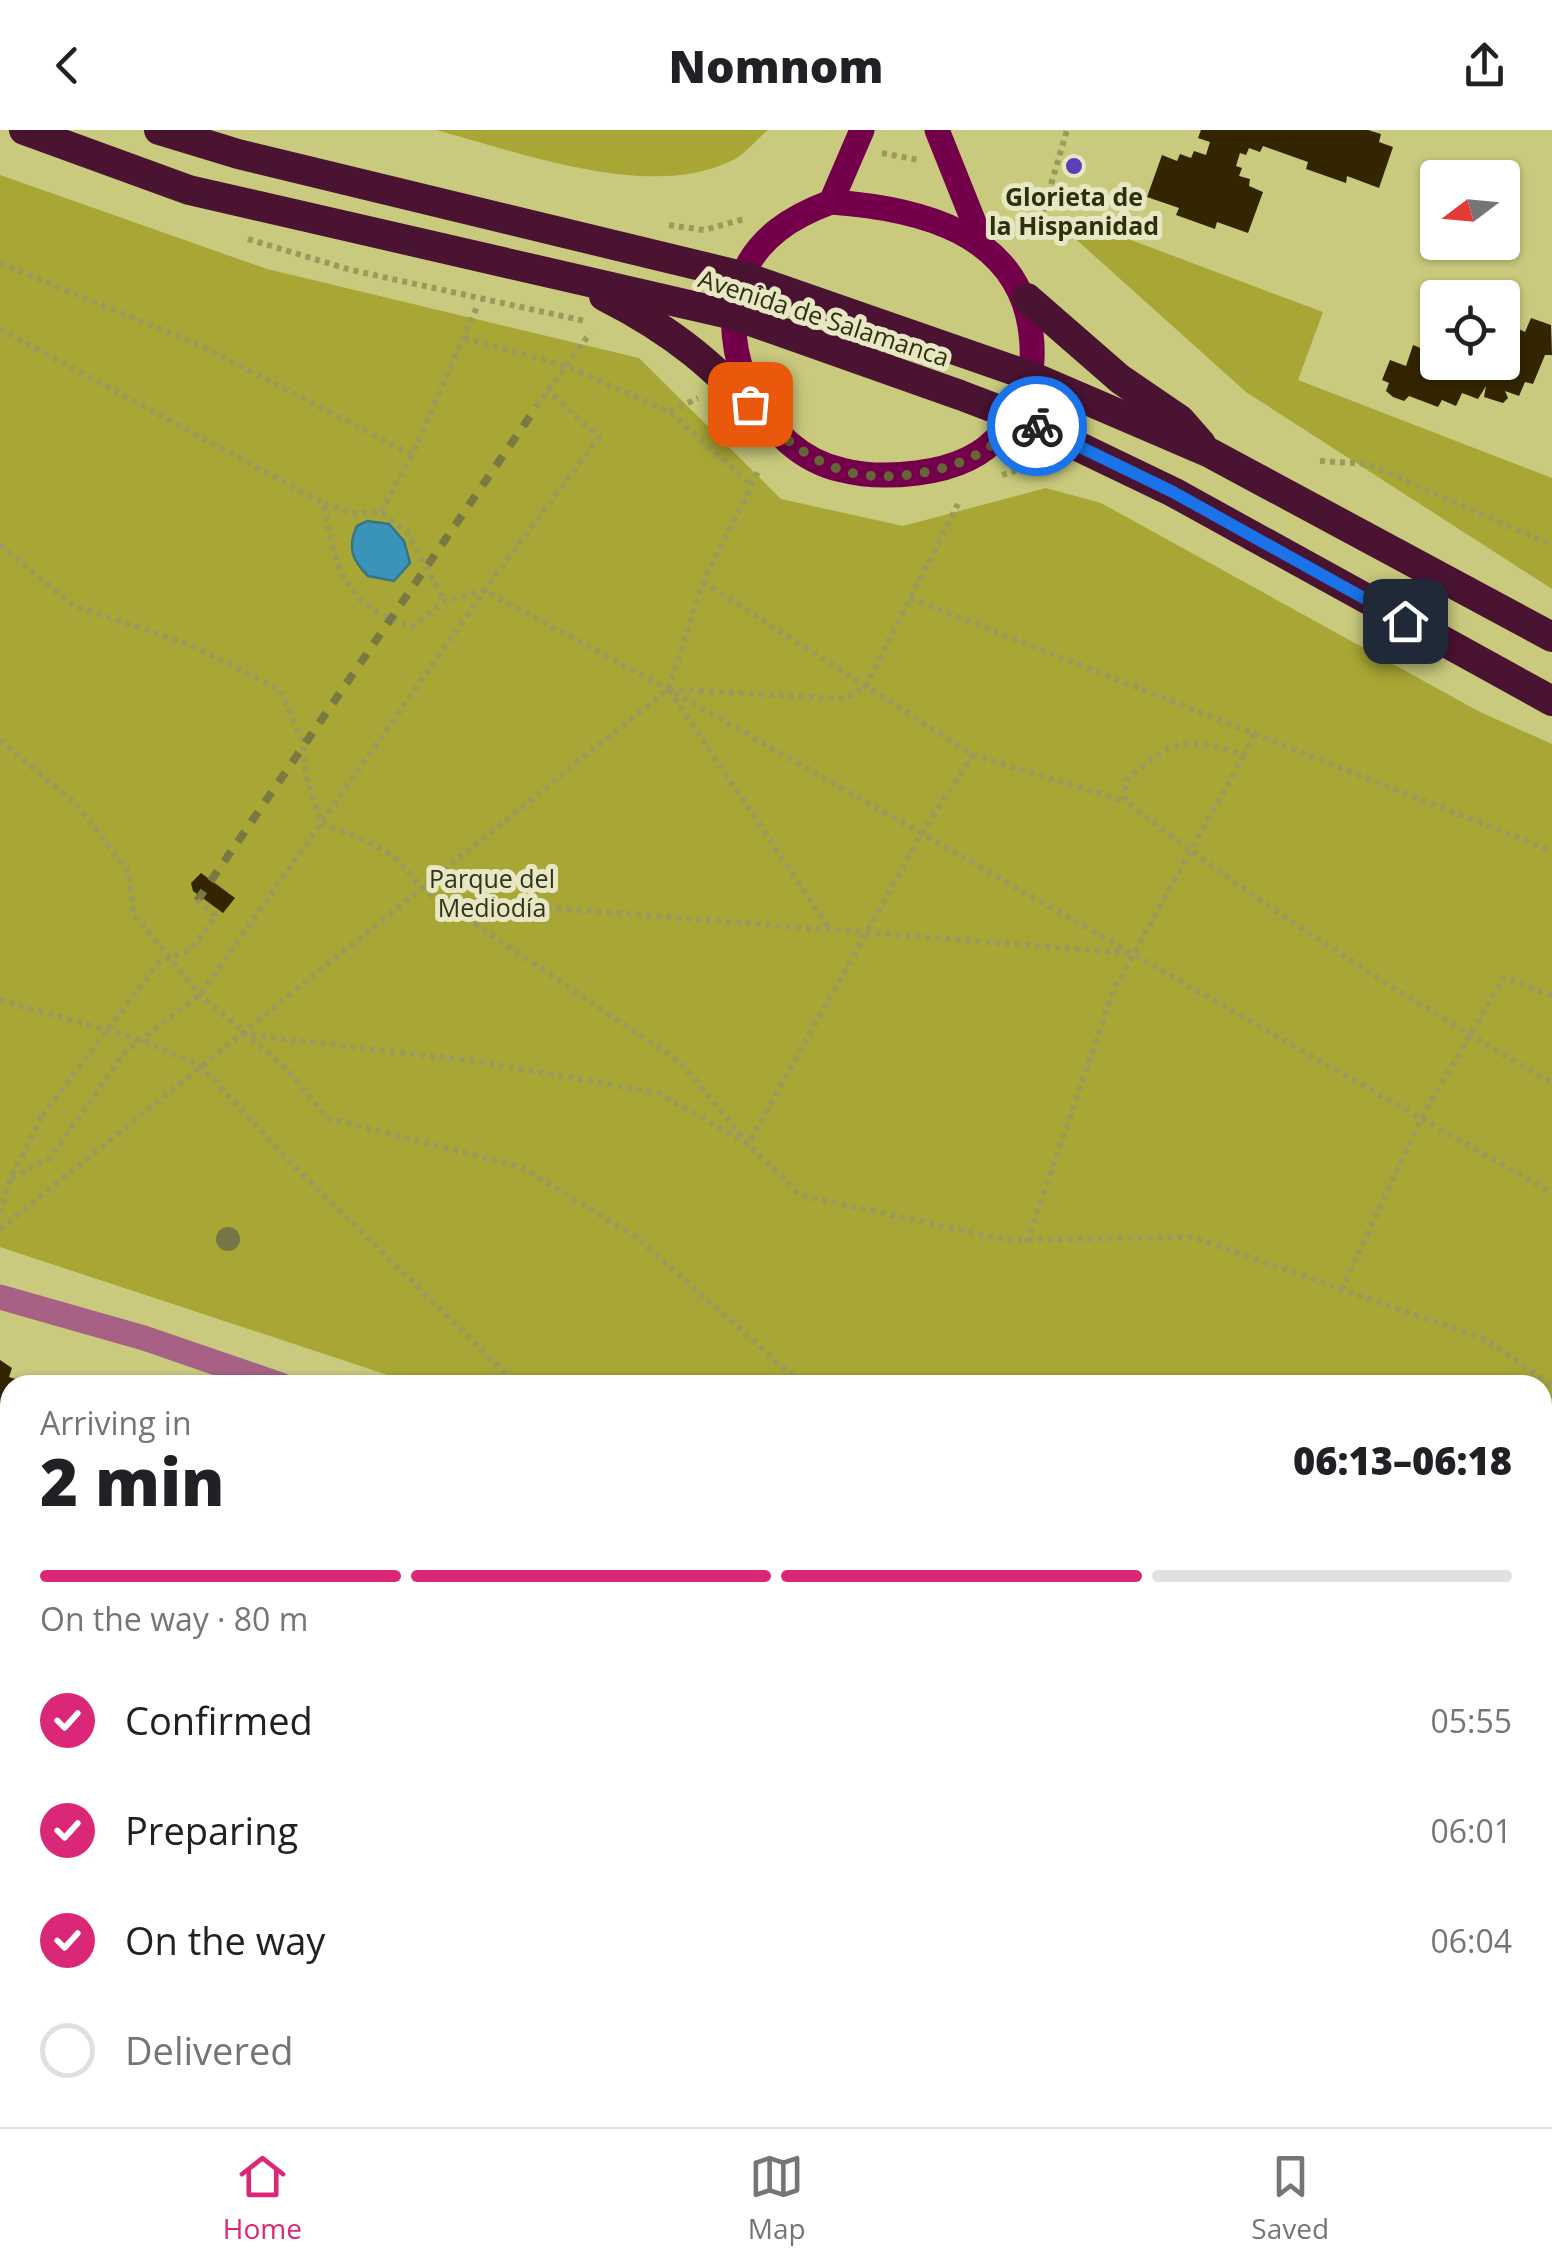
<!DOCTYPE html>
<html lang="en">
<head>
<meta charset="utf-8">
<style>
	:root { --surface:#fff; --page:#f6f6f6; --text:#202124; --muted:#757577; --line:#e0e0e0; --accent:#db2777 }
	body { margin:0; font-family:"Open Sans",sans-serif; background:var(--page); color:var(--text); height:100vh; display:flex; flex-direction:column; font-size:38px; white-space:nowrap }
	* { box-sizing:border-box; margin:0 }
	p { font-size:32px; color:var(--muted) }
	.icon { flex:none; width:55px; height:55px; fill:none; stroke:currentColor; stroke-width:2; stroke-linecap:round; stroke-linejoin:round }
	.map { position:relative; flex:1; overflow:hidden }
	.details { position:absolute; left:0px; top:1245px; width:1552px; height:752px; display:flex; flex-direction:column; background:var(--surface); border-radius:30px 30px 0 0; box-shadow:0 2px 8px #0004 }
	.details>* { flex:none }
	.needle { width:65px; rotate:254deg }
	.fabs { position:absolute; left:1420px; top:30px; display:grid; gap:20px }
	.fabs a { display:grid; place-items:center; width:100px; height:100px; border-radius:10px; background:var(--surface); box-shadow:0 2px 8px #0004; font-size:50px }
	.pin { position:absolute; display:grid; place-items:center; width:85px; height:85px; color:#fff; margin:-42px; border-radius:20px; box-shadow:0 5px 15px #0006 }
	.courier { position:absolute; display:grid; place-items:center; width:100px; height:100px; margin:-50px; border:8px solid #1a73e8; border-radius:50%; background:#fff; color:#222; box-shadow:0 2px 12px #0007 }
	.headline em { font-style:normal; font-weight:800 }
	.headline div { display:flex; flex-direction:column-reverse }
	.headline { display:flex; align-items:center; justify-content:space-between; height:170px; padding:0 40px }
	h1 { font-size:65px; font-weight:800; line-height:75px }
	.bar { display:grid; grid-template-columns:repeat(4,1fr); gap:15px 10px; align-content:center; height:120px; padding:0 40px }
	.bar i { height:12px; border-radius:8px; background:var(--line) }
	.bar .active { background:var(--accent) }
	.bar p { grid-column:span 4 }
	ol { padding:0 40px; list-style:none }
	li { display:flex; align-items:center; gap:30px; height:110px }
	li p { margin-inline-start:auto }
	li .icon { padding:10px; border-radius:50%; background:var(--accent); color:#fff; stroke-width:4 }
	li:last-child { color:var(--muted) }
	li i { width:55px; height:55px; border:5px solid var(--line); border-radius:50% }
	header { display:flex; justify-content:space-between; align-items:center; height:130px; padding:0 40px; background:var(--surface); font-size:45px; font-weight:800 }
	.tab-bar { display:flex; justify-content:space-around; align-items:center; height:140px; border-top:2px solid var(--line); background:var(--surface); font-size:28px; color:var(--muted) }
	.tab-bar a { display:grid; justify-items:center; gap:5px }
	.tab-bar .active { color:var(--accent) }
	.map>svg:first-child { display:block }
</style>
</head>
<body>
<header><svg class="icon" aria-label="back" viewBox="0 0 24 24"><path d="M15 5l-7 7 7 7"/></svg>Nomnom<svg class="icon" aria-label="share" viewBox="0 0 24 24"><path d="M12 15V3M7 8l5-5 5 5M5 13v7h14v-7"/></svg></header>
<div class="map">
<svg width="1552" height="1997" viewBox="0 0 1552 1997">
	<rect width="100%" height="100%" fill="#c9ca7d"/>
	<g fill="#a8a735">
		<path d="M436,0H768C757,9 745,24 733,30C651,72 519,22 436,0Z"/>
		<polygon points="0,45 267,139 639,228 781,369 903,396 1046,358 1101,373 1480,582 1552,614 1552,1997 1514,1988 1542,1988 1542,1255 418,1255 0,1117"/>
		<polygon points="1050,86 1107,101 1323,182 1298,250 1552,348 1552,459 1246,262"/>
		<polygon points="766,1988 1101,1988 1098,1997 763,1997"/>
	</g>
	<path fill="#3a93b8" stroke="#377585" stroke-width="2.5" d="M367,391L389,394L404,411L410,433L394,451L368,446C352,430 347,417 357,396Z"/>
	<g fill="#332500">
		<polygon points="1201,0 1368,0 1381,4 1379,12 1393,17 1379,58 1347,46 1346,53 1306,39 1308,32 1263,16 1260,22 1249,18 1246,25 1240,23 1236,36 1242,38 1239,46 1250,49 1249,56 1263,62 1248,103 1217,92 1215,99 1176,85 1179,78 1147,67 1162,25 1177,31 1180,24 1191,28 1194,21 1206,25 1210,12 1198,8"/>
		<polygon points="1428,173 1438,176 1438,232 1502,232 1505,192 1525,202 1531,188 1551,195 1552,225 1545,225 1533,254 1525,252 1519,266 1505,261 1508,268 1503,273 1484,267 1486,256 1478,269 1462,263 1456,276 1442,270 1438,277 1409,266 1404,271 1393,267 1386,261 1389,253 1382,250 1390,230 1406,236 1413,215 1423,219 1428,214 1434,198 1420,193"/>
		<polygon points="201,743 235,768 223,783 193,761 191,753"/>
		<polygon points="0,1230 12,1238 9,1247 32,1254 10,1255 10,1305 0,1302"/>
		<polygon points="45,1246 65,1252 37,1255 39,1247"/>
		<polygon points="0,1768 10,1771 10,1836 0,1833"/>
		<polygon points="669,1988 737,1988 734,1997 666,1997"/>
		<polygon points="1255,1988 1384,1988 1381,1997 1266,1997 1267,1992"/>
	</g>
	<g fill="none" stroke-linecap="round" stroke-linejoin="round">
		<g stroke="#9a9b5b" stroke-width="6" stroke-dasharray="5 5" stroke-linecap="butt">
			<polyline points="882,23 919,30"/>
			<polyline points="669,95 704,100 744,89"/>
			<polyline points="1037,102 1067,0"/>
			<polyline points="248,109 351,140 585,191"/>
			<polyline points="0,133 206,218 412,325 477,177"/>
			<path d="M0,199L323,373C338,442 340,472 412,497L445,471L484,460L668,559L1552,1063"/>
			<polyline points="464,208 566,236 670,282 751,355"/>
			<polyline points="537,276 590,203"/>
			<polyline points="670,282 698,268"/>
			<polyline points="1320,331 1368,334 1552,415"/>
			<polyline points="1002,345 1038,334"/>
			<polyline points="324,373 351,383 381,382 408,404 445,471"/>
			<polyline points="381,382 412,325"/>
			<path d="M0,415L74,476L191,515L280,560L303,613L306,647L322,694C346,703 376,712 397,730C413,744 418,759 438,769L1128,823"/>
			<polyline points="703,452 973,625 1125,671"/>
			<polyline points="910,468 1552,721"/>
			<polyline points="668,559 703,452 760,338"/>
			<polyline points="669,560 829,798"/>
			<path d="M1254,604L1244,625C1184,607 1175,606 1126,650L1125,671C1259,775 1405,868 1552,953"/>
			<polyline points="0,610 77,675 129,743 133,783 200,865 287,939 327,988 521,1037 635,1106 803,1255"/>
			<polyline points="441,771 681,933 748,1014 922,703 973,625"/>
			<polyline points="0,870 141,910 201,936 289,1031 518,1255"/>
			<polyline points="241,904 475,931 658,963 748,1014 800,1065 1006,1110 1192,1107 1484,1209 1552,1255"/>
			<polyline points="11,1047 50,1028 126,921 200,865 494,447 599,307 548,261"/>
			<polyline points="0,1083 11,1047 42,986"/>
			<polyline points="0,1099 668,559 844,569 866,556 958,374"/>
			<polyline points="1027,1112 1114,859 1244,625"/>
			<polyline points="1341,1160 1422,987 1504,847 1552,866"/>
			<polyline points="1542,1552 1552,1558"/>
			<polyline points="1542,1738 1552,1748"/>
			<polyline points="1542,1953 1552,1957"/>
			<polyline points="837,1997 840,1988"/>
			<polyline points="852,1997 856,1988"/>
			<polyline points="901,1997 904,1988"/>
			<polyline points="973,1997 976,1988"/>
			<polyline points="1037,1997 1040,1988"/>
		</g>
		<g stroke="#a76185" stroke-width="25">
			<polyline points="0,1167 144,1208 281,1255"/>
			<polyline points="0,1890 10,1893"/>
			<polyline points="309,1988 338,1997"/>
			<polyline points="603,1997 607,1988"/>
			<polyline points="1159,1997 1162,1988"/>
		</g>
		<g stroke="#74004c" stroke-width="25">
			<polyline points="937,0 983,115"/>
			<path d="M831,72C918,78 1020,102 1031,204C1036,242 1026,271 1002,302C982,328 949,339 917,343C893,346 865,346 842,340C763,323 713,220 742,147C758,107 793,86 831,72Z"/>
			<polyline points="831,72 862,0"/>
		</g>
		<g stroke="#4a1332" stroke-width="30">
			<polyline points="24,0 189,60 733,185 960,265 1015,286 1173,362 1552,571"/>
			<polyline points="159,0 238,24 742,146 1033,247 1210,323 1552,507"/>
			<path d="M604,166C677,203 715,237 770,296"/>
			<polyline points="1027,168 1120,249 1180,290 1201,314"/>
		</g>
		<polyline stroke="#797943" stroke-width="8" stroke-dasharray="12 12" stroke-linecap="butt" points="197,771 537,276"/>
		<polyline stroke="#9a9b5b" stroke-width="6" stroke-dasharray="5 5" stroke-linecap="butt" points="42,986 159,832 190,820 216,785 197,771"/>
	</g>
	<circle fill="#767646" cx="228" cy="1109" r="12"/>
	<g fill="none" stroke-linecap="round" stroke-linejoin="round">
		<path stroke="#656535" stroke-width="10" stroke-dasharray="0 18" d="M750,274C775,301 801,325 836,338C879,356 954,343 991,316C1000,309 1007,295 1015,286L1037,296"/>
		<polyline stroke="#1a73e8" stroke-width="12" points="1037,296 1173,362 1405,491"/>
	</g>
	<circle fill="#5c3eb6" stroke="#e7e8c3" stroke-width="4" cx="1074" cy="36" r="10"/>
	<g text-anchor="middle" stroke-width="10" stroke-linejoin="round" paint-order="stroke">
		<g font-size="25" font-weight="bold" fill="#2f2f0e" stroke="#e7e8c3">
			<text x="1074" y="76">Glorieta de<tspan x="1074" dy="29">la Hispanidad</tspan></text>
		</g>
		<g font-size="25" fill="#2f2f0e" stroke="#e7e8c3">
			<text transform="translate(824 188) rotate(18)" y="9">Avenida de Salamanca</text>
		</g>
		<g font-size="25" fill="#323219" stroke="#e7e8c3">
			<text x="492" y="758">Parque del<tspan x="492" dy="29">Mediodía</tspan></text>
		</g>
	</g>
</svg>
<div class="fabs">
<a><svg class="needle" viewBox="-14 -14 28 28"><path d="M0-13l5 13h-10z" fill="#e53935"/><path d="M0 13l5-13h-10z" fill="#757577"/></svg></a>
<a><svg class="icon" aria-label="locate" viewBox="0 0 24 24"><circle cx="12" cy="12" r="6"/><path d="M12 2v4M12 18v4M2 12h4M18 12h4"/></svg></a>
</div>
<div class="pin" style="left:750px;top:274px;background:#ea580c"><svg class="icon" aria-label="bag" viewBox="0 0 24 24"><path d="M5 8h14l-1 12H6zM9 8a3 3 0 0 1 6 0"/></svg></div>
<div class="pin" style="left:1405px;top:491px;background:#1f2937"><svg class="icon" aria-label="home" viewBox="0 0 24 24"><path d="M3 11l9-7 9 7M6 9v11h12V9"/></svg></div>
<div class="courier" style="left:1037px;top:296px"><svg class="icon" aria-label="bike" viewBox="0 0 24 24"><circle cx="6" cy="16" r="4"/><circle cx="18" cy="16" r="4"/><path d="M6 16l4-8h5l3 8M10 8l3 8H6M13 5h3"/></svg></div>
<section class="details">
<div class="headline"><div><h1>2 min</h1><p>Arriving in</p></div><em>06:13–06:18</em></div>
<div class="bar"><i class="active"></i><i class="active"></i><i class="active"></i><i></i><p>On the way · 80 m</p></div>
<ol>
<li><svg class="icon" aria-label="check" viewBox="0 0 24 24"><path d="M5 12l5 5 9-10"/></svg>Confirmed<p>05:55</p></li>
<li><svg class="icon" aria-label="check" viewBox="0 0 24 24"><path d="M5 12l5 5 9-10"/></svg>Preparing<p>06:01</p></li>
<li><svg class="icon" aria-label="check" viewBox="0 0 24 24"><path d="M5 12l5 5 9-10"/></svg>On the way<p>06:04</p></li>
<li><i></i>Delivered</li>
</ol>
</section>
</div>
<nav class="tab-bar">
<a class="active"><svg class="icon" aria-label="home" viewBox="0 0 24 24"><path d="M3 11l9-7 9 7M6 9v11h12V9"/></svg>Home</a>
<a><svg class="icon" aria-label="map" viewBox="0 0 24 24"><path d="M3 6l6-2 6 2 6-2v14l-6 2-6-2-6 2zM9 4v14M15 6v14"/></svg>Map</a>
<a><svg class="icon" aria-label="saved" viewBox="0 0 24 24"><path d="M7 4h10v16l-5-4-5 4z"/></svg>Saved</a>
</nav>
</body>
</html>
